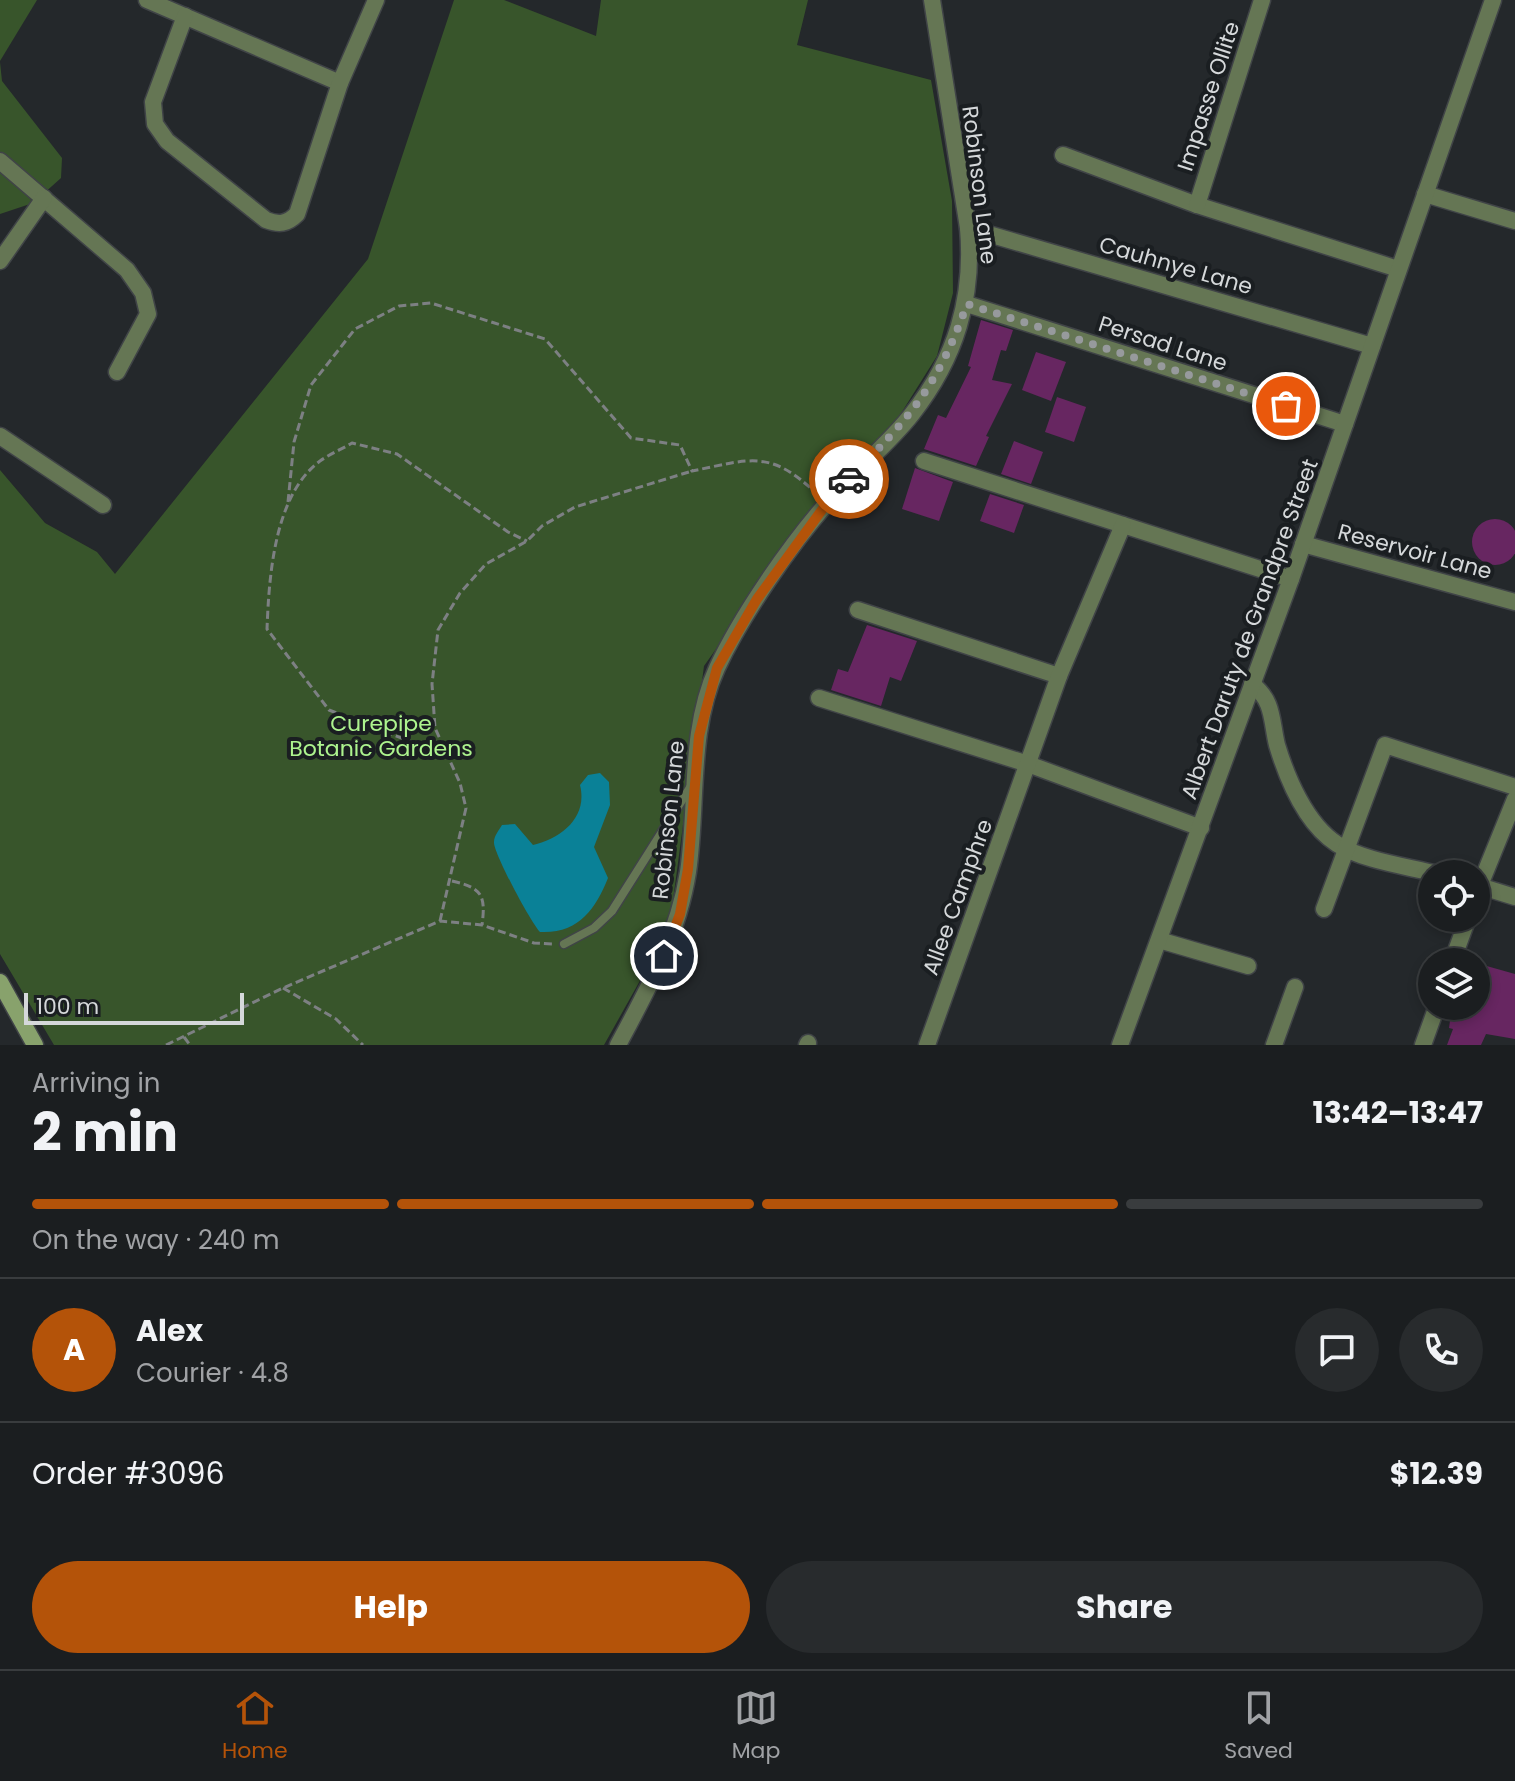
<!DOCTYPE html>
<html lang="en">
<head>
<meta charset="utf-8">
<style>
	:root { --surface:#1b1e20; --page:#282b2d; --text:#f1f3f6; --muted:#a0a2a5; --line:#393c3e; --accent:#b45309 }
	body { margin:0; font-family:Poppins,sans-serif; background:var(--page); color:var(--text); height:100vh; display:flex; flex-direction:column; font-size:30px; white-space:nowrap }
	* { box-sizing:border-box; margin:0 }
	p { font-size:26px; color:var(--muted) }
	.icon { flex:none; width:44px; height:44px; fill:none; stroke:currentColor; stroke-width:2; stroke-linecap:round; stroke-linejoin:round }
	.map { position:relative; height:1045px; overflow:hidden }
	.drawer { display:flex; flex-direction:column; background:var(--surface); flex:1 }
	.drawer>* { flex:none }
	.controls { position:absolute; left:1418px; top:860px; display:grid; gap:16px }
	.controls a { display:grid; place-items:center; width:72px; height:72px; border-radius:50%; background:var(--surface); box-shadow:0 4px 12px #0003,0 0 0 2px var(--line); font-size:40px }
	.scale { position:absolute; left:24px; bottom:20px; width:220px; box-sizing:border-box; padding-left:8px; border:4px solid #d5d8da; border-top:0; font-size:22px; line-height:28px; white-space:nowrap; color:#d5d8da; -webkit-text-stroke:6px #1a1e21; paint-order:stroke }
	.pin { position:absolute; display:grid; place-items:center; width:68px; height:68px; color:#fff; margin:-34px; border:4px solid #fff; border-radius:50%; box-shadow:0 2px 8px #0007 }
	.courier { position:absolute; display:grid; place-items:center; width:80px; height:80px; margin:-40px; border:6px solid #b45309; border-radius:50%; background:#fff; color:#222; box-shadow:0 2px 10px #0007 }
	.head em { font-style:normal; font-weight:700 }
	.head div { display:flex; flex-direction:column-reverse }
	.head { display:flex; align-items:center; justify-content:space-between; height:136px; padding:0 32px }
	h1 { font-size:52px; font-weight:700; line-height:60px }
	.bar { display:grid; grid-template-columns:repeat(4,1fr); gap:12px 8px; align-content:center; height:96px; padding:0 32px }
	.bar i { height:10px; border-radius:6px; background:var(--line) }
	.bar .current { background:var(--accent) }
	.bar p { grid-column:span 4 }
	.line { display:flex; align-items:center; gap:20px; padding:0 32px; border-top:2px solid var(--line) }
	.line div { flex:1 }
	.round { display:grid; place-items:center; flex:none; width:84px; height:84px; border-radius:42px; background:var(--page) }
	.button { display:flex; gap:16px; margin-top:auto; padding:16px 32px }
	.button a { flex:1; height:92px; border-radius:48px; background:var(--accent); color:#fff; font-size:32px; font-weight:700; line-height:92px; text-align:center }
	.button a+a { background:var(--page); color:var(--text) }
	.tab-bar { display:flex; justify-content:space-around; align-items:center; height:112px; border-top:2px solid var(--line); background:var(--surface); font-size:22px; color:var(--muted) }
	.tab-bar a { display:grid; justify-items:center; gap:4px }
	.tab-bar .current { color:var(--accent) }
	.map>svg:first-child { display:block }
</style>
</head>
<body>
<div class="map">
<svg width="1515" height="1045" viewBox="0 0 1515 1045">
	<rect width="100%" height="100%" fill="#24282b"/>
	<g fill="#38552b">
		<polygon points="0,0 37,0 0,61"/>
		<polygon points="454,0 504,0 596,36 601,0 808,0 797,45 931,80 952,201 953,293 937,356 900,415 814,510 704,666 672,908 656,952 604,1045 54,1045 0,954 0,470 45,523 97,552 115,574 368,259"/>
		<polygon points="0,62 2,81 62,158 61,178 33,203 0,214"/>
	</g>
	<path fill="#0a8197" d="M600,773L609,782L610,805L594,847L608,878C595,910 578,934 540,932C531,923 493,852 494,842C494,836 499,830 502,825L515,824L533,845C562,838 588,817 580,785L588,775Z"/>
	<g fill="#672661">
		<polygon points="981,320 1013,330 1006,351 1001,350 992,380 1012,384 986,436 989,437 976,466 924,449 938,415 946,418 971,367 968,366"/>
		<polygon points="1036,352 1066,362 1051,401 1022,390"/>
		<polygon points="1057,397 1086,407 1074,442 1045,432"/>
		<polygon points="1014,441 1043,452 1031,484 1001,474"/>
		<polygon points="915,468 953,482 939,521 902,509"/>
		<polygon points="990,494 1024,505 1014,533 980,521"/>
		<circle cx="1495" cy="542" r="23"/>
		<polygon points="867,625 917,641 901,681 890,677 881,706 831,690 838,669 848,672"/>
		<polygon points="1476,963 1515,974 1515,1039 1486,1034 1481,1045 1447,1045 1453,1029 1449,1028 1452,1006 1476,1006"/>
	</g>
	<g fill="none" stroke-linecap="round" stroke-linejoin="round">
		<g stroke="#404447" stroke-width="11">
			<polyline id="lane" points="564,944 594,928 612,911 691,786"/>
		</g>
		<g stroke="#404447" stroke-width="19">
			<g id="street">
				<polyline points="147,0 340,83"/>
				<path d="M185,16L153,102L155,124L167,141L266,220C279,225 287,224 297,214L340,83L376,0"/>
				<polyline points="1063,155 1197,205 1398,269"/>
				<polyline points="0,161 127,270 143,293 148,314 117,372"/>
				<polyline points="1425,194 1515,221"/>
				<polyline points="1197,205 1262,0"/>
				<polyline points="968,228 1372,346"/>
				<polyline points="0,261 44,198"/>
				<polyline points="967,304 1345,424"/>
				<polyline points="0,436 103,505"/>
				<polyline points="924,461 1291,579"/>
				<polyline points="1303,544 1515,602"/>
				<polyline points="858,610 1059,676"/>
				<path d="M1252,684C1274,701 1271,720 1277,745C1287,778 1306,824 1337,844C1364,861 1406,866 1437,874"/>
				<polyline points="819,698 1028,764 1201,828"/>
				<polyline points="1476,885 1515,897"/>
				<polyline points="1476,895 1515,799"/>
				<polyline points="1324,909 1385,745 1515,787"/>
				<polyline points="1159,940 1248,966"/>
				<polyline points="1452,962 1468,918"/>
				<path d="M618,1045C648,989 678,935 688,872C698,805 688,731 717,668C741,616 790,545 828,502C854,471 887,446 912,414C956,358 974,298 968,228L932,0"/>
				<polyline points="807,1045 808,1043"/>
				<polyline points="927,1045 1059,676 1123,525"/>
				<polyline points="1120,1045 1291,579 1493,0"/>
				<polyline points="1274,1045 1295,987"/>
				<polyline points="1423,1045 1437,1006"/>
			</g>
		</g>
		<g stroke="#404447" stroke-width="19">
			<polyline id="secondary" points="0,982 35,1045"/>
		</g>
		<g stroke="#7d8083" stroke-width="3" stroke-dasharray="8 4" stroke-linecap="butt">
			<path d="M288,502L294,442L311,385L355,329L399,306L431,303L545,339L631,438L680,445L692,471C751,459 770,449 817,494"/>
			<path d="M448,756L329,710L267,629C269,577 274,495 320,461C330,454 342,449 352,443L397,454L508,532L527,541"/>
			<path d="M452,881C482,888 486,895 482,925"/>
			<polyline points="440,921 466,808 460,783 435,728 432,684 438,630 460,593 486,564 527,541 542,526 575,507 692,471"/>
			<polyline points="283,988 336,1019 363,1045"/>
			<polyline points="184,1037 190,1045"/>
			<polyline points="166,1045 283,988 440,921 482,925 534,943 552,944"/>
		</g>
		<use href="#lane" stroke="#657654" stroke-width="8"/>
		<use href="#street" stroke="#657654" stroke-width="16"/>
		<use href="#secondary" stroke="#88a26c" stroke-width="16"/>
	</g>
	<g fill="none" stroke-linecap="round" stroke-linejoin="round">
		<path stroke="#979a9d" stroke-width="8" stroke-dasharray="0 14.4" d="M849,479C910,417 937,388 967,304L1286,406"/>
		<polyline stroke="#b45309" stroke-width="10" points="664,956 680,914 688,869 699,736 717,668 757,599 827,503 849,479"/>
	</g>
	<g text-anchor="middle" stroke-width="8" stroke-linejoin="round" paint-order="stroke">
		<g font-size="22" fill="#d5d8da" stroke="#1a1e21">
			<text transform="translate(1208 96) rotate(-72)" y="8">Impasse Ollite</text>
			<text transform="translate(980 185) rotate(83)" y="8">Robinson Lane</text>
			<text transform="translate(1176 265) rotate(16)" y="8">Cauhnye Lane</text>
			<text transform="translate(1163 343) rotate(18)" y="8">Persad Lane</text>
			<text transform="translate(1415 551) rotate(15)" y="8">Reservoir Lane</text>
			<text transform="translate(1249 629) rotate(-70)" y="8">Albert Daruty de Grandpre Street</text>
			<text transform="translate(668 820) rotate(-84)" y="8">Robinson Lane</text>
			<text transform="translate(957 897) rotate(-70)" y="8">Allee Camphre</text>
		</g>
		<g font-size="22" fill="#adf48e" stroke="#1a1e21">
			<text x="381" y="731">Curepipe<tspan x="381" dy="25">Botanic Gardens</tspan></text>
		</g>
	</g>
</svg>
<div class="controls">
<a><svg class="icon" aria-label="locate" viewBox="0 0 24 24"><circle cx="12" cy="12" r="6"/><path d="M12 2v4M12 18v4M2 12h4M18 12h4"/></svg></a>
<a><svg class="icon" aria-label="layers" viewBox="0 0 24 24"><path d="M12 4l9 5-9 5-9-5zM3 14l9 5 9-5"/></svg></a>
</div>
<div class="scale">100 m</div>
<div class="pin" style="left:1286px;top:406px;background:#ea580c"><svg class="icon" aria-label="bag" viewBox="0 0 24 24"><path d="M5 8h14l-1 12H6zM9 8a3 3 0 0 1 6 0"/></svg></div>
<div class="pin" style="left:664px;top:956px;background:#1f2937"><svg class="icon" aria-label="home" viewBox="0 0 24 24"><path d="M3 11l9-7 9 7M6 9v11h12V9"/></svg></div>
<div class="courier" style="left:849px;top:479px"><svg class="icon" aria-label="car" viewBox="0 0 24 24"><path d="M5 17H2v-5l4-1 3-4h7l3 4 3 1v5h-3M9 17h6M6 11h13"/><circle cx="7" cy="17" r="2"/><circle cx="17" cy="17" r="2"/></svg></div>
</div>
<section class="drawer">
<div class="head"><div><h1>2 min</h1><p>Arriving in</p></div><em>13:42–13:47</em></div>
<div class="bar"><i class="current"></i><i class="current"></i><i class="current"></i><i></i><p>On the way · 240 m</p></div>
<div class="line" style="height:144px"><b class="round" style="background:var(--accent);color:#fff">A</b><div><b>Alex</b><p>Courier · 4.8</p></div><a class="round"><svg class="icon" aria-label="chat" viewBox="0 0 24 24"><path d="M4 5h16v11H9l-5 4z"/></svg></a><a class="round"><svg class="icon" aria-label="phone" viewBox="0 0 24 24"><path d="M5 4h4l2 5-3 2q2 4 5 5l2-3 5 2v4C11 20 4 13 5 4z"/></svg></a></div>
<div class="line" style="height:104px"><div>Order #3096</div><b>$12.39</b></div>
<div class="button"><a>Help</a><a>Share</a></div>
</section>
<nav class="tab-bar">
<a class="current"><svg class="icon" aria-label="home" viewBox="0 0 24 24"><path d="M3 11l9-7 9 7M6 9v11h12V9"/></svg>Home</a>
<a><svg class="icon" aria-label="map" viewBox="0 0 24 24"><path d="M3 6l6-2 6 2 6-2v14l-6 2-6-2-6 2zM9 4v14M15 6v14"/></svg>Map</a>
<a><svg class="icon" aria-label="saved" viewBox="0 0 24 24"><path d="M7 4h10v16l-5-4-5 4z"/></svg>Saved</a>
</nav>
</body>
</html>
